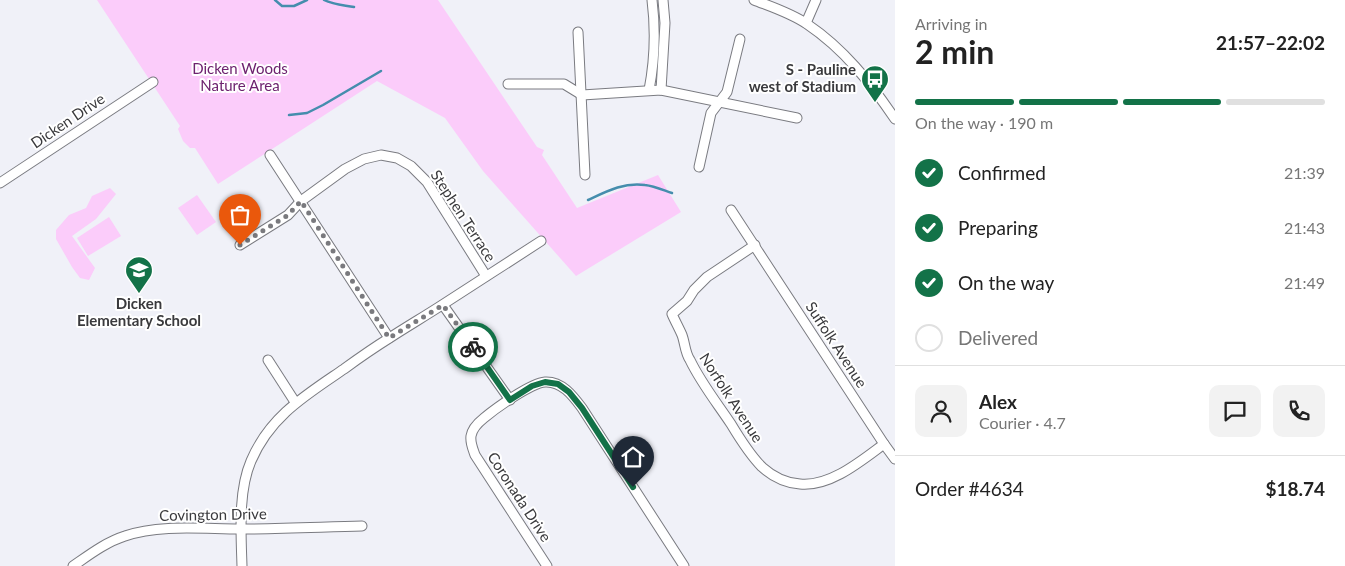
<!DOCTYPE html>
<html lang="en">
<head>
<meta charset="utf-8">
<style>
	:root { --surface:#fff; --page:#f2f2f2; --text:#222; --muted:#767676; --line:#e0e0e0; --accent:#137248 }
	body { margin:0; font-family:Lato,sans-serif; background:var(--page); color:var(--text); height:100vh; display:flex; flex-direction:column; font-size:19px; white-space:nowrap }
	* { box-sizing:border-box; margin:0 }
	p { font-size:16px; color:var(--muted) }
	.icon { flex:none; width:28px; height:28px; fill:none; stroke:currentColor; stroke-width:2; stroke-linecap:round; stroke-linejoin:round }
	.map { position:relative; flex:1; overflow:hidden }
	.side { display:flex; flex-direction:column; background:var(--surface); width:450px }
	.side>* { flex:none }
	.pin { position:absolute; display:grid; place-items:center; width:42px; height:42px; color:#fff; margin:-51px -21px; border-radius:50% 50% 50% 0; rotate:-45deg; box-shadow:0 0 5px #0007 }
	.pin .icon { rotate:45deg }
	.courier { position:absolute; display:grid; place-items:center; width:50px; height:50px; margin:-25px; border:4px solid #137248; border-radius:50%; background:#fff; color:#222; box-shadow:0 1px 6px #0007 }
	.headline em { font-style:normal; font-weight:700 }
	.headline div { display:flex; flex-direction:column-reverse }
	.headline { display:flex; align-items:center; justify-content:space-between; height:85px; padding:0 20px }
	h1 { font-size:32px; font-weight:700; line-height:38px }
	.bar { display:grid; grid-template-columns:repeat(4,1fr); gap:8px 5px; align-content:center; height:60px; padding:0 20px }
	.bar i { height:6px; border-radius:4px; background:var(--line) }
	.bar .current { background:var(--accent) }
	.bar p { grid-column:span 4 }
	.line { display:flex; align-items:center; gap:12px; padding:0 20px; border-top:1px solid var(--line) }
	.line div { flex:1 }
	.round { display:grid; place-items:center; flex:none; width:52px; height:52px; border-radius:10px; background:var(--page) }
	ol { padding:0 20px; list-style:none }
	li { display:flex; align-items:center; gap:15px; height:55px }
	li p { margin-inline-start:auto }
	li .icon { padding:5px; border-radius:50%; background:var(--accent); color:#fff; stroke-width:4 }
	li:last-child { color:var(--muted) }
	li i { width:28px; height:28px; border:2px solid var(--line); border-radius:50% }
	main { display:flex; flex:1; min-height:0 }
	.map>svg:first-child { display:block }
</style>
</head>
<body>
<main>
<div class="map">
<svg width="895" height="566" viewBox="0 0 895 566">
	<rect width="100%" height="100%" fill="#f0f1f8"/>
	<g fill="#fbccfa">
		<polygon points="97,0 438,0 537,147 544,150 542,155 577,208 658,175 681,212 576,276 483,171 445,118 377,81 218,184 195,148 190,148 183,141 178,129 180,126"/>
		<polygon points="110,188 116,194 96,219 72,236 95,268 89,280 80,278 72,267 56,239 56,230 69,215 86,208 92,196"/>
		<polygon points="197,195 216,222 197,235 178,208"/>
		<polygon points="109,217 121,236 88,256 77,238"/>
	</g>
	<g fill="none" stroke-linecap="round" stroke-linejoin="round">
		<g stroke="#458dad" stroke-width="2.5">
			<polyline points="275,0 282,6 294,6 307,0"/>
			<path d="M324,0C334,5 343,5 354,7"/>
			<polyline points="289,115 307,113 323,105 381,71"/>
			<path d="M588,200C607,191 624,182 645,185C654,186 663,190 672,193"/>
		</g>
		<g stroke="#7a7b81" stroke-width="11">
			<g id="minor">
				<path d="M754,0C772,7 791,13 807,24C844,49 870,82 895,119"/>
				<polyline points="806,23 816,0"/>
				<polyline points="578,32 585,175"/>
				<polyline points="508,84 564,84 582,95 661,90 797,118"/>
				<path d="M649,90C655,59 656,32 652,0"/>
				<polyline points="661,90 665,23 663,0"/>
				<polyline points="270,155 389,338"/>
				<polyline points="699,167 711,113 727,92 740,39"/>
				<polyline points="0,183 153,82"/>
				<polyline points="731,210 884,444 895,459"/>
				<polyline points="240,245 288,215 301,201 345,169 364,159 381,155 397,158 411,166 427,182 486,276"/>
				<path d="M755,245L707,277L694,290L687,301L672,314C675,321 679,328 682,335C685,343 685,353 690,360C701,383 717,403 731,424C740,439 750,455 762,467C772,476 786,483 800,484C830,487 861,461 884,444"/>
				<polyline points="443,305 510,400"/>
				<polyline points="268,360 295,402"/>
				<path d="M73,566C89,555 106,542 125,536C159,524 204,529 240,529C280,529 321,527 362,526"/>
				<path d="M242,566C241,533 238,491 251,461C270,416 306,395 344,369C359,358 375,347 391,337C408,326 425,316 442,305C475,284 508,262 541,241"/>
				<path d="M547,566L475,455C473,449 470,443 471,436C472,429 479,422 484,418C496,408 531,383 545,382C562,381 573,396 582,408L684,566"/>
			</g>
		</g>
		<use href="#minor" stroke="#fff" stroke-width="9"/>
	</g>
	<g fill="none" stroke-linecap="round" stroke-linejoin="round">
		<polyline stroke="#7a7a7e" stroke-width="5" stroke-dasharray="0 9" points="240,245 288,215 301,201 389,338 443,305 473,347"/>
		<polyline stroke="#137248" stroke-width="6" points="473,347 510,400 532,386 545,382 558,384 569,392 582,408 633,487"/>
	</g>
	<defs>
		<g id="bus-pin" transform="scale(1.4375)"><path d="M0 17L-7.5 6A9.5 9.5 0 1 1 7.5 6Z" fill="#137248" stroke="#fff"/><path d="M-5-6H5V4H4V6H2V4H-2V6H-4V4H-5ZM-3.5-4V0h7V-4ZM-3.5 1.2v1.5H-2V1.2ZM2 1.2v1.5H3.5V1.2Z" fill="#fff"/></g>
		<g id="school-pin" transform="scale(1.4375)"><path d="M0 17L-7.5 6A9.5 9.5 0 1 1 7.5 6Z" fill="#137248" stroke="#fff"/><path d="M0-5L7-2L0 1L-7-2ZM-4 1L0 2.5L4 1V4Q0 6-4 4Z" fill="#fff"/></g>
	</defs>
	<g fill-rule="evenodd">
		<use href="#bus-pin" x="875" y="79"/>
		<use href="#school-pin" x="139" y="270"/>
	</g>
	<g text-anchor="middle" stroke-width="4" stroke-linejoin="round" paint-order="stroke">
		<g font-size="15" fill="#6d226f" stroke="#fff">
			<text x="240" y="74">Dicken Woods<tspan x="240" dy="17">Nature Area</tspan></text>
		</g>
		<g font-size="15" font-weight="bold" fill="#3a3a3d" stroke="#fff" text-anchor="end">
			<text x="856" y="75">S - Pauline<tspan x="856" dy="17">west of Stadium</tspan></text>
			<text x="139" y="309" text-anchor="middle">Dicken<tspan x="139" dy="17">Elementary School</tspan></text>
		</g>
		<g font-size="15" fill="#3a3a3d" stroke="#fff">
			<text transform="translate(68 121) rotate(-34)" y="5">Dicken Drive</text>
			<text transform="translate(463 216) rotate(57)" y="5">Stephen Terrace</text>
			<text transform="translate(836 345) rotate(57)" y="5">Suffolk Avenue</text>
			<text transform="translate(731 398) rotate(57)" y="5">Norfolk Avenue</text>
			<text transform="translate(519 497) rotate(57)" y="5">Coronada Drive</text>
			<text transform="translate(213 515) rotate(-1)" y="5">Covington Drive</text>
		</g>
	</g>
</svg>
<div class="pin" style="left:240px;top:245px;background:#ea580c"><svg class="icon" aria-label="bag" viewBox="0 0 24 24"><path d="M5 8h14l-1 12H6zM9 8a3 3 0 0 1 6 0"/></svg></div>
<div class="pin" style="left:633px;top:487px;background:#1f2937"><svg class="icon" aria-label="home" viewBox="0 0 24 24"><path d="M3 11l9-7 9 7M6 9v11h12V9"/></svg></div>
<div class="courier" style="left:473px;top:347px"><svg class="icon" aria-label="bike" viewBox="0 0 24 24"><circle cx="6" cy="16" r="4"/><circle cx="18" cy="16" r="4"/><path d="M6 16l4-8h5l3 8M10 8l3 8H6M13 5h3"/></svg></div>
</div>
<section class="side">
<div class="headline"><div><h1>2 min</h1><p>Arriving in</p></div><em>21:57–22:02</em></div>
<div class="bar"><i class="current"></i><i class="current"></i><i class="current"></i><i></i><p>On the way · 190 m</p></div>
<ol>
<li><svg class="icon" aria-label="check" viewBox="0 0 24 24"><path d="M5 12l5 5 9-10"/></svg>Confirmed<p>21:39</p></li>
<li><svg class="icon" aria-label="check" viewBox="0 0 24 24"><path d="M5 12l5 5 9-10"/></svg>Preparing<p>21:43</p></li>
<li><svg class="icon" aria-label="check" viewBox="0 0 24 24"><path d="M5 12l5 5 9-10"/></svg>On the way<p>21:49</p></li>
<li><i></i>Delivered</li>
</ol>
<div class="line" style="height:90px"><a class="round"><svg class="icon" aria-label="person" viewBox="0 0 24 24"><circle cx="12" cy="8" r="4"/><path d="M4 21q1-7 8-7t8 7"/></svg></a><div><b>Alex</b><p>Courier · 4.7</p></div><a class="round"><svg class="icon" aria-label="chat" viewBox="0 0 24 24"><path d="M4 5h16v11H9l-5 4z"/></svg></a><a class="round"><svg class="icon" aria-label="phone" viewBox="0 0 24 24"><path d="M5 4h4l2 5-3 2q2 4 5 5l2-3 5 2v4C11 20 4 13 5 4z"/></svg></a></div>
<div class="line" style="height:65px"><div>Order #4634</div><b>$18.74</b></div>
</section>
</main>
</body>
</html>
